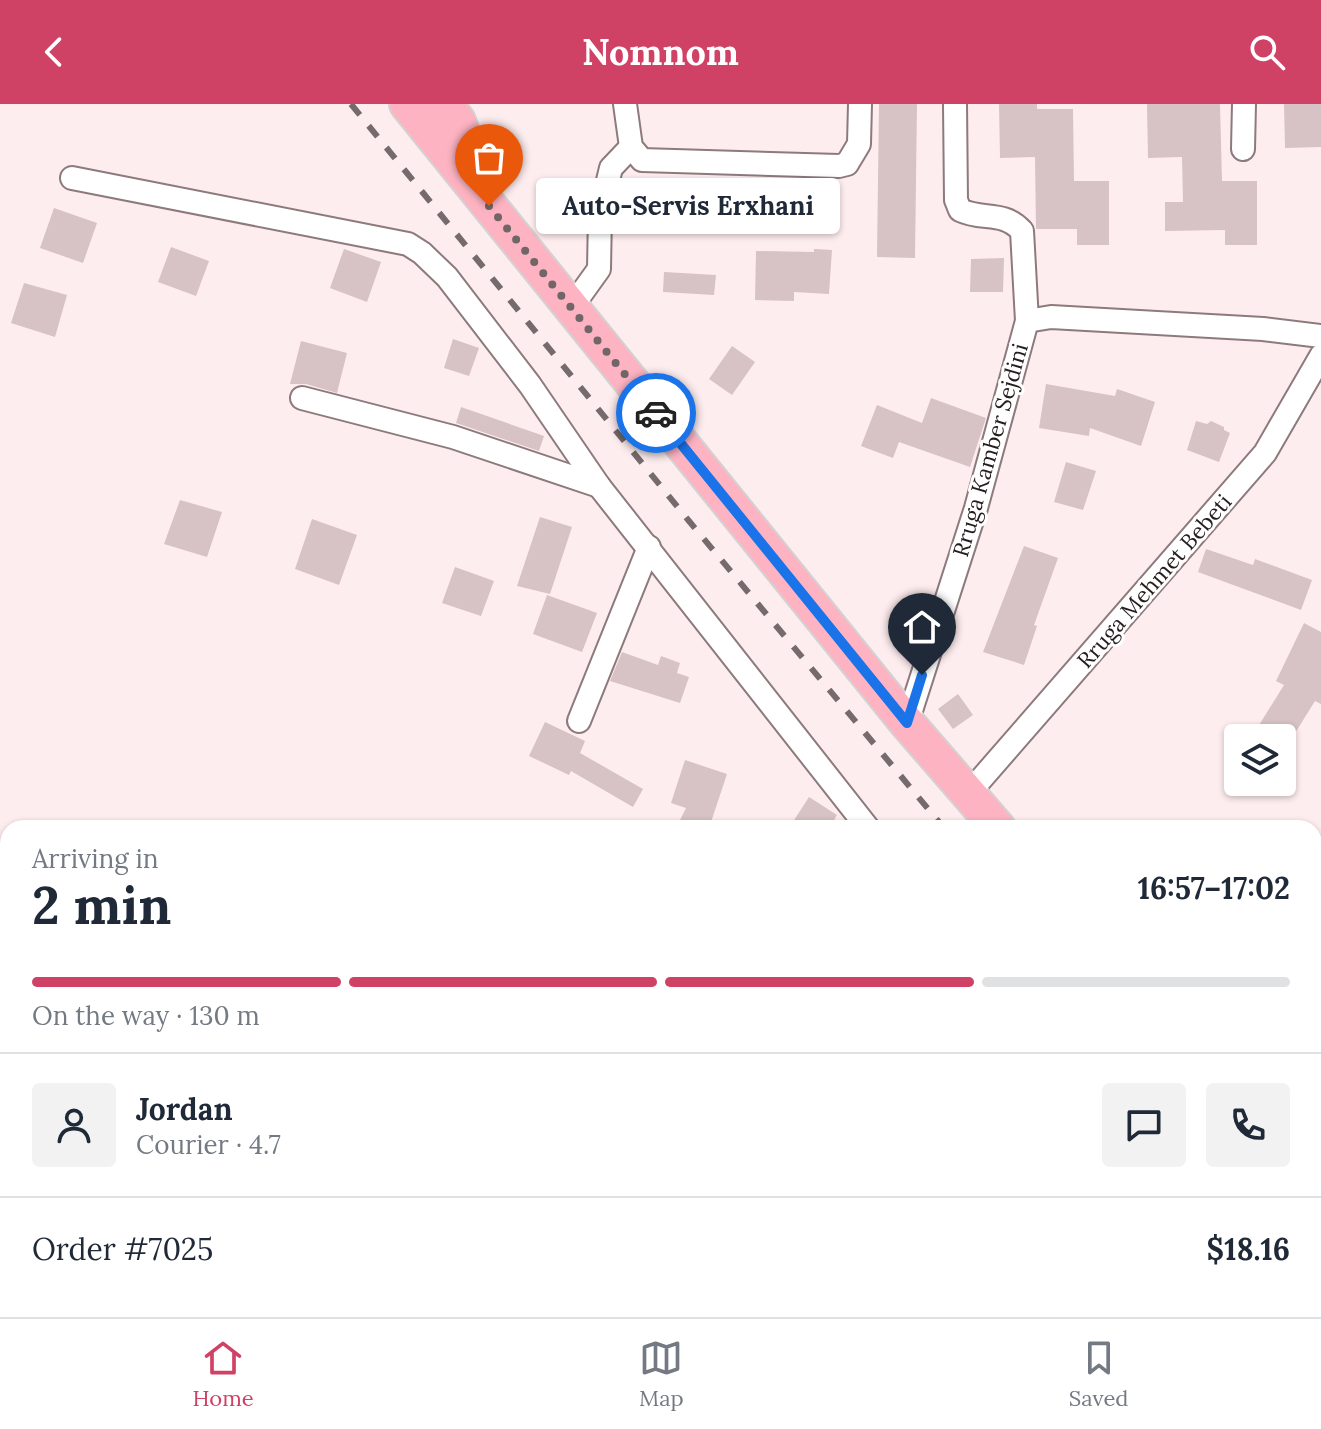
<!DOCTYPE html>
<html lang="en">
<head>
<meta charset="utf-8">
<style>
	:root { --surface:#fff; --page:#f2f2f3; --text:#1f2937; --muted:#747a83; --line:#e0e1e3; --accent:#d04166 }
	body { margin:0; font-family:Lora,serif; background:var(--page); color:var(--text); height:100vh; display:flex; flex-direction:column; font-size:30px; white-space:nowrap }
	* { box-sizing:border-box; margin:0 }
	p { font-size:26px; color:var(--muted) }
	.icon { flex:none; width:44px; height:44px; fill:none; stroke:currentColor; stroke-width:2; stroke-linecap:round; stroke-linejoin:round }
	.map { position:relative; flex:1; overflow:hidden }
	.drawer { position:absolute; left:0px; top:716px; width:1322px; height:498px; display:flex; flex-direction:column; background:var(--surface); border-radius:24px 24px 0 0; box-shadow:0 2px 6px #0004 }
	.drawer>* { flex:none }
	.fabs { position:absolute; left:1224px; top:620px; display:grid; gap:16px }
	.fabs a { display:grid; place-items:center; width:72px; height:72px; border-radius:8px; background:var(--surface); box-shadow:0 2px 6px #0004; font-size:40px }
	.pin { position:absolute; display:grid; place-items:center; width:68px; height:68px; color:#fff; margin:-82px -34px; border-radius:50% 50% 50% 0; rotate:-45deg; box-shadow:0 0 8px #0007 }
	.pin .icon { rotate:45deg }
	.courier { position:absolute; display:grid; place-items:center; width:80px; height:80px; margin:-40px; border:6px solid #1a73e8; border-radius:50%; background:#fff; color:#222; box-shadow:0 2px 10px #0007 }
	.bubble { position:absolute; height:56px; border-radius:8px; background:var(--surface); box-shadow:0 2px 6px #0004; font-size:26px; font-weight:700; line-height:56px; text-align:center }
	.head em { font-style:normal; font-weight:700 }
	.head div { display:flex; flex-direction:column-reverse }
	.head { display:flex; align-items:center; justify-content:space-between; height:136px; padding:0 32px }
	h1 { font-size:52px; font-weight:700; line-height:60px }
	.bar { display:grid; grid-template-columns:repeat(4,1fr); gap:12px 8px; align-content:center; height:96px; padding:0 32px }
	.bar i { height:10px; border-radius:6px; background:var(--line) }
	.bar .current { background:var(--accent) }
	.bar p { grid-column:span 4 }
	.line { display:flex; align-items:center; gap:20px; padding:0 32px; border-top:2px solid var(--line) }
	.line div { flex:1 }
	.round { display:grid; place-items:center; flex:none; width:84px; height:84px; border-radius:8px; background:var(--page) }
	header { display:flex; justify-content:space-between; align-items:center; height:104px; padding:0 32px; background:var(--accent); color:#fff; font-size:36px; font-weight:700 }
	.menu { display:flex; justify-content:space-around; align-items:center; height:112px; border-top:2px solid var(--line); background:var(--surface); font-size:22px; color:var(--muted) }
	.menu a { display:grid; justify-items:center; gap:4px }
	.menu .current { color:var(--accent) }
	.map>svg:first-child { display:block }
</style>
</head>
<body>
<header><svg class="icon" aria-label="back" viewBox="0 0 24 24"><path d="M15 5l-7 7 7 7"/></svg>Nomnom<svg class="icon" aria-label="search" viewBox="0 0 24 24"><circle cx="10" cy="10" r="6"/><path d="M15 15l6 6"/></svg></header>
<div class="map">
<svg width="1321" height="1213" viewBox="0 0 1321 1213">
	<rect width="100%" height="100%" fill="#feedef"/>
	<g fill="#d7c2c5">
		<polygon points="879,0 917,0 915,154 877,153"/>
		<polygon points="999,0 1037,0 1037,5 1073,5 1074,77 1109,77 1109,141 1077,141 1077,125 1036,125 1035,53 1000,54"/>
		<polygon points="1147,0 1220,0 1222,77 1257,77 1257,141 1225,141 1225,126 1165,127 1165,98 1183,98 1182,53 1148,54"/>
		<polygon points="1284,0 1321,0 1321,43 1285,44"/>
		<polygon points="54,104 97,119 83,159 40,144"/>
		<polygon points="171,143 209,157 196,192 158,178"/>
		<polygon points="344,145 381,158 367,198 330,184"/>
		<polygon points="814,145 832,146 829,190 794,188 794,197 755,196 756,147 814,148"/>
		<polygon points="1004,154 1003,188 970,188 971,155"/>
		<polygon points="664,168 716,171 714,191 663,188"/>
		<polygon points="24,179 67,191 55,233 11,219"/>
		<polygon points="453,235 479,244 469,272 444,264"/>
		<polygon points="301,237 347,249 337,289 306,280 290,280"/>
		<polygon points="732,242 755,258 732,291 709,275"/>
		<polygon points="1046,280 1115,292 1117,285 1155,298 1141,342 1090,324 1089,332 1039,324"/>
		<polygon points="931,294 986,314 970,363 899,338 893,354 861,342 877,301 922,319"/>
		<polygon points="461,303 544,332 539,347 456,319"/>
		<polygon points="1196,317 1207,320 1211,317 1224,323 1224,326 1230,329 1219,358 1187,346"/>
		<polygon points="1066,358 1096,367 1083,406 1054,398"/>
		<polygon points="180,396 222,408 207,453 164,440"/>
		<polygon points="540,413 572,423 550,490 517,482"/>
		<polygon points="312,415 357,431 339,481 295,465"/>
		<polygon points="1024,442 1058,454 1034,521 1037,522 1024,561 983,548"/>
		<polygon points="1206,445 1253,461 1255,455 1312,476 1301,506 1198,468"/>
		<polygon points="455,463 494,477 481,512 442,499"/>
		<polygon points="547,491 597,509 582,548 533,530"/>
		<polygon points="1304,519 1321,528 1321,600 1315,597 1292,634 1251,634 1284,581 1276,577"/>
		<polygon points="622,548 658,561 661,552 680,559 677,569 689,573 680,599 610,577"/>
		<polygon points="958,590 973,611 953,625 938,605"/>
		<polygon points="545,618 585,637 580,649 643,685 633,703 571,667 569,671 529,652"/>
		<polygon points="685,656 727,670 709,724 676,724 686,704 671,699"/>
		<polygon points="809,693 837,711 829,724 789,724"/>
	</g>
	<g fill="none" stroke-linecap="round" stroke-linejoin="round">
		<g stroke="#8d7a7c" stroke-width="26">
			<g id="minor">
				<polyline points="625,0 631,43 642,56 839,62 847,60 859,40 860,0"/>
				<path d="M955,0L956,96L960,106C983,117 1003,106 1022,127L1027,217"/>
				<polyline points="1243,45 1244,0"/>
				<polyline points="72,74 408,140 422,149 447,173 530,281 599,382 868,724"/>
				<polyline points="571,204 599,165 600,110 611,64 631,43"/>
				<polyline points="302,294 453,333 599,382"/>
				<polyline points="579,617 649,443"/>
				<polyline points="907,619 976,404 1027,217 1051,213 1263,225 1321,232"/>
				<polyline points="969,689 1265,349 1321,252"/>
				<polyline points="1314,1021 1321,1019"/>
				<polyline points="1291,1206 1297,1213"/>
				<polyline points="198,1213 210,1206"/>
				<polyline points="665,1213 668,1206"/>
			</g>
		</g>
		<g stroke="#d3d2d2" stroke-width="38">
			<g id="primary">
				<polyline points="407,0 907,619 998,724"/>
				<polyline points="445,0 458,17 479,76"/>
				<polyline points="1314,1109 1321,1118"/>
			</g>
		</g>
		<use href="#minor" stroke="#fff" stroke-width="22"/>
		<use href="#primary" stroke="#fdb3c2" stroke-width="34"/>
		<g stroke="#766b6c" stroke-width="6" stroke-dasharray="14 14" stroke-linecap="butt">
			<polyline points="351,0 689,417 944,724"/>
			<polyline points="1314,1191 1321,1199"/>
		</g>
	</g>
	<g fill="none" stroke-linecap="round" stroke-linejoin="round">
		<polyline stroke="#716667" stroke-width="8" stroke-dasharray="0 14.4" points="489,102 656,309"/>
		<polyline stroke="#1a73e8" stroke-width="10" points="656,309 907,619 922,571"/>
	</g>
	<g text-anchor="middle" stroke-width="6" stroke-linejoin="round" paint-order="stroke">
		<g font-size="22" fill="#251d1e" stroke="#fff">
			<text transform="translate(990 346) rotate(-74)" y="8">Rruga Kamber Sejdini</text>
			<text transform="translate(1154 477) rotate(-49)" y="8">Rruga Mehmet Bebeti</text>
		</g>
	</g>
</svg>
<div class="fabs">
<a><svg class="icon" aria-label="layers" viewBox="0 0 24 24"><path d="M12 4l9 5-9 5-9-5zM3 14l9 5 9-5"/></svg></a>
</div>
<div class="pin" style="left:489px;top:102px;background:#ea580c"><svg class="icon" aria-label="bag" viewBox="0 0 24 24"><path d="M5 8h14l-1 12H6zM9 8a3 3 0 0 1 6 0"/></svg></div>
<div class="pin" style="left:922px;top:571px;background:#1f2937"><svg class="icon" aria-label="home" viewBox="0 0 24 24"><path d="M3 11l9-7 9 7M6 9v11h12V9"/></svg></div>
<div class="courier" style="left:656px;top:309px"><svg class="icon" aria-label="car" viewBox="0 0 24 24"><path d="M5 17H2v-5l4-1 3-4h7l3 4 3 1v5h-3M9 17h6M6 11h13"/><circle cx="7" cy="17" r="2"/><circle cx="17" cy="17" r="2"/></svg></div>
<div class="bubble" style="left:536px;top:74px;width:304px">Auto-Servis Erxhani</div>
<section class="drawer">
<div class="head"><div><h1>2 min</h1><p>Arriving in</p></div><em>16:57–17:02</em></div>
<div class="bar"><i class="current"></i><i class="current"></i><i class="current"></i><i></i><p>On the way · 130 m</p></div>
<div class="line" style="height:144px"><a class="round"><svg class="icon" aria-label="person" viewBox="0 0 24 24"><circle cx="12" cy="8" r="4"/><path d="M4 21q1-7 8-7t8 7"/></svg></a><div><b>Jordan</b><p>Courier · 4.7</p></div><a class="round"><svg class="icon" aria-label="chat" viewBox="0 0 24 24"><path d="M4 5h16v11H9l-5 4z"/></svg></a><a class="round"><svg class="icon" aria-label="phone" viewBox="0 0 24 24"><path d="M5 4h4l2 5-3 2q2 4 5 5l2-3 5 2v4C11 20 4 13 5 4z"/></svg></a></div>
<div class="line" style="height:104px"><div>Order #7025</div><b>$18.16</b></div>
</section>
</div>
<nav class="menu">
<a class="current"><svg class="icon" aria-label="home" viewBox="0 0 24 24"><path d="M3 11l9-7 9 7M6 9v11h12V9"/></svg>Home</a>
<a><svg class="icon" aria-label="map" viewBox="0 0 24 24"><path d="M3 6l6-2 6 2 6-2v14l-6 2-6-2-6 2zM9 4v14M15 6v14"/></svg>Map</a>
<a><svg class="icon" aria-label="saved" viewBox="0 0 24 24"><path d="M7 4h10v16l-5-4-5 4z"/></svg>Saved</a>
</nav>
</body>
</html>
